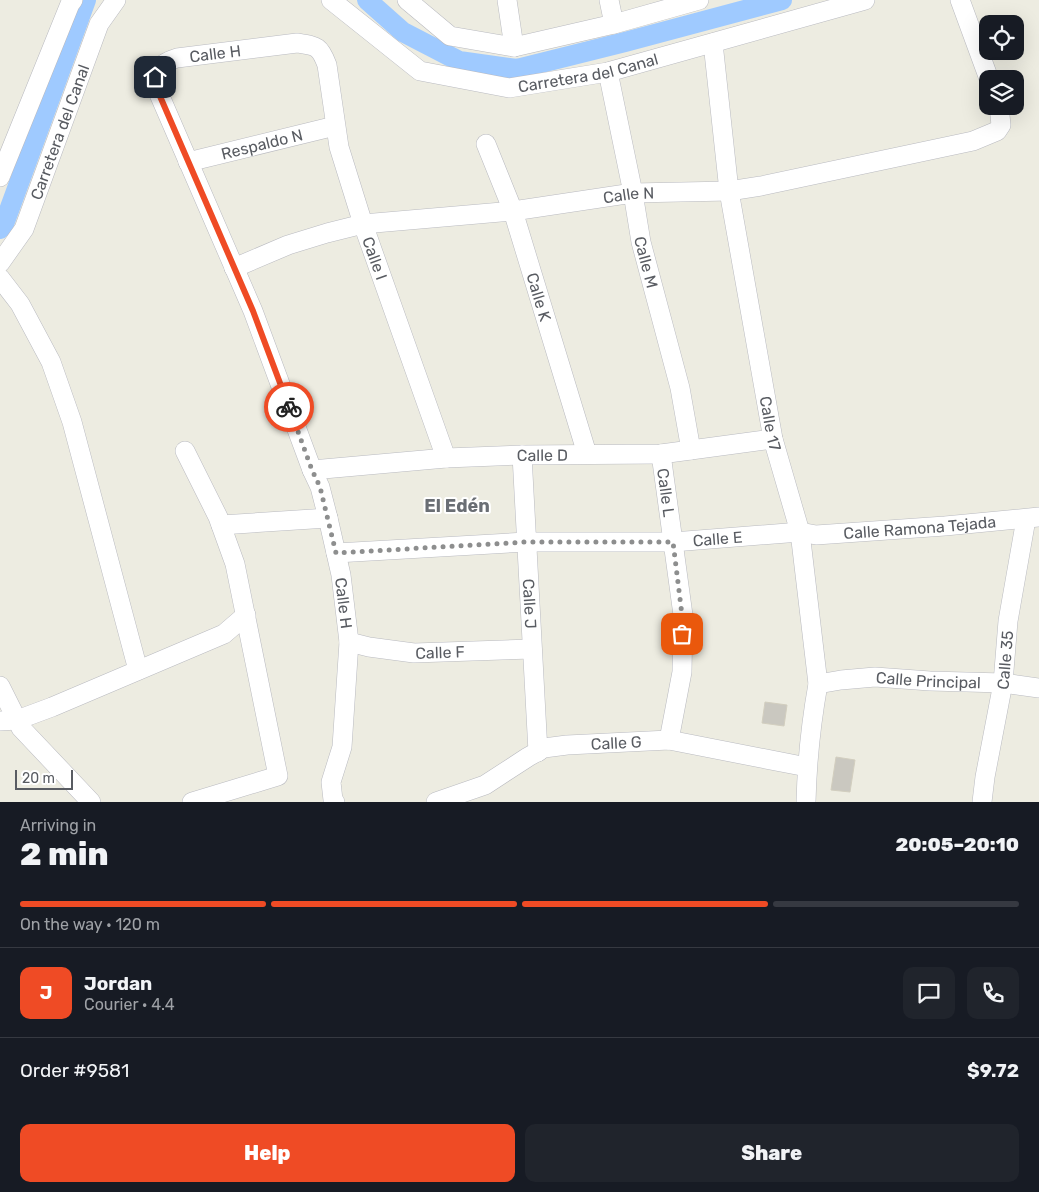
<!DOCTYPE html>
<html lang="en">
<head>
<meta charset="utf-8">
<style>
	:root { --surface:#171b24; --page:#20242c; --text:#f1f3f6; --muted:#9ea1a6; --line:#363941; --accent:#ef4b25 }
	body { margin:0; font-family:Rubik,sans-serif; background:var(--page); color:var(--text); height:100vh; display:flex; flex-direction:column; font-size:19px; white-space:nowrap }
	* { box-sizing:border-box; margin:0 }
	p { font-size:16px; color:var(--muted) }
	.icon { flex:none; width:28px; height:28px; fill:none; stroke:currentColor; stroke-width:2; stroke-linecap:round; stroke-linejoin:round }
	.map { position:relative; height:802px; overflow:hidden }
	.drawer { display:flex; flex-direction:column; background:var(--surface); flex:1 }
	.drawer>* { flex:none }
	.controls { position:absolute; left:979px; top:15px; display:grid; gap:10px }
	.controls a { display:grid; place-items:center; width:45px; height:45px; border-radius:10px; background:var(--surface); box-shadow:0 5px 20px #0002; font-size:25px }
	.scale { position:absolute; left:15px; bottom:12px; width:58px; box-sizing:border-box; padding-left:5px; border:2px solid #595c62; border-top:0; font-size:14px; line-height:18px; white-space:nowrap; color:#595c62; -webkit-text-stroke:4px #fff; paint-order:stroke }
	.pin { position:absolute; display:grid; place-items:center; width:42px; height:42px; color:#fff; margin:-21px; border-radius:10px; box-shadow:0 2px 8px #0006 }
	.courier { position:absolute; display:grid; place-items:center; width:50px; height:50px; margin:-25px; border:4px solid #ef4b25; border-radius:50%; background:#fff; color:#222; box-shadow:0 1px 6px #0007 }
	.summary em { font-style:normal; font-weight:800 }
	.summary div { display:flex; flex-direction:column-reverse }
	.summary { display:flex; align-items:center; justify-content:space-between; height:85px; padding:0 20px }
	h1 { font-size:32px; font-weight:800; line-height:38px }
	.bar { display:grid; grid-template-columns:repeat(4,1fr); gap:8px 5px; align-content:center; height:60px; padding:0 20px }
	.bar i { height:6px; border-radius:4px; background:var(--line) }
	.bar .current { background:var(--accent) }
	.bar p { grid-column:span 4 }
	.line { display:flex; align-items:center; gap:12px; padding:0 20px; border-top:1px solid var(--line) }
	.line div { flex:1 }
	.round { display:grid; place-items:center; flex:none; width:52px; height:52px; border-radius:10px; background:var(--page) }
	.cta { display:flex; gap:10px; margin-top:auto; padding:10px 20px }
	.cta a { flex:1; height:58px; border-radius:10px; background:var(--accent); color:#fff; font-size:20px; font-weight:800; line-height:58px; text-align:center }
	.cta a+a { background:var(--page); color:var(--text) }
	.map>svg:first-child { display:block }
</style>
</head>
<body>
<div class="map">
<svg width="1039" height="802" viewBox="0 0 1039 802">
	<rect width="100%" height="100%" fill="#edece1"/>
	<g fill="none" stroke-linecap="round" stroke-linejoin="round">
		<g stroke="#9fcaff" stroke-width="20">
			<polyline points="367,0 403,32 459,61 517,69 625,42 782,0"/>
			<polyline points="0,229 4,224 86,0"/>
		</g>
	</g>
	<g fill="#cac8c0" stroke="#d2cebf">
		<polygon points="765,702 787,705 784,726 762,723"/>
		<polygon points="836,757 855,760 850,792 831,790"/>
	</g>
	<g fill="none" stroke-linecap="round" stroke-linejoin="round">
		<g stroke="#b9bac0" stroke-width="20">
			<g id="minor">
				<path id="s1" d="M331,0L420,71L509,88L608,72L865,0"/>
				<polyline points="407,0 450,36 514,47 614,24 699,0"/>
				<polyline points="507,0 514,47"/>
				<polyline points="609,0 614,24"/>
				<polyline points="960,0 989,79"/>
				<path id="s2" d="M713,43L729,191L773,439L800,532L818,684C811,723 807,762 806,802"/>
				<path id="s3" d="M608,72L633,193L641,242L680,388L691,450"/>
				<path id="s4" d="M486,144L513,211L587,454"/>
				<path id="s5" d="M188,162L335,126"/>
				<polyline points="0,177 70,4 73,0"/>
				<path id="s6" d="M0,263L24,229L99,24L116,0"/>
				<path id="s7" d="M234,268L288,245L327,233L363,224L513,211L633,193L729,191L761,186L973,141L997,131L1001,125L999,106"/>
				<polyline points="0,278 20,304 51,362 72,422 138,670"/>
				<polyline points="185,451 218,517 235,564 278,776 192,802"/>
				<path id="s8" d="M661,454L683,615L682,672L669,740"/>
				<path id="s9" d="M522,455L538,752"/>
				<path id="s10" d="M312,470L446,458L522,455L661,454L773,439"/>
				<polyline points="221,525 328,518"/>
				<path id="s11" d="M336,553L526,542H673L800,532L816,535L945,526L1039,517"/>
				<path id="s12" d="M349,642L369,647L414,653L532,649"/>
				<path id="s13" d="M818,684L841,680L875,677L930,681L1003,683L1039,688"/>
				<polyline points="0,686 21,728 91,802"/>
				<polyline points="0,721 17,720 52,707 224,634 246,615"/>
				<path id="s14" d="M335,802L333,800L331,782L342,747L349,642L341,575L328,518L320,487L312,470L253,311L156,87C154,69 161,63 177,58L297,43C317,46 320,46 327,65L339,147L363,224L446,458"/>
				<path id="s15" d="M436,802L485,785L528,757L544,748L567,745L669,740L807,767"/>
				<path id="s16" d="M982,802L985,777L1003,683L1008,621L1026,519"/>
			</g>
		</g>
		<use href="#minor" stroke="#fff" stroke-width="19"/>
	</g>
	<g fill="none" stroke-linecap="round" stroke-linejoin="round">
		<polyline stroke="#8d8e8e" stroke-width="5" stroke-dasharray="0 9" points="289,407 312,470 320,487 336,553 526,542 673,542 682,615 682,634"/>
		<polyline stroke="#ef4b25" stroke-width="6" points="155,77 156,87 253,311 289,407"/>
	</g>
	<g text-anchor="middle" stroke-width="4" stroke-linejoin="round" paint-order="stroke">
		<g font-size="16" fill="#595c62" stroke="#fff">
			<text dy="6" stroke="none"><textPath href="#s14" startOffset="832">Calle H</textPath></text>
			<text dy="6" stroke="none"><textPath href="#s1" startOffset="285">Carretera del Canal</textPath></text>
			<text dy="6" stroke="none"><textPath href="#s6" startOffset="145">Carretera del Canal</textPath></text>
			<text dy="6" stroke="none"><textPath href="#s5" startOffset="76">Respaldo N</textPath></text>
			<text dy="6" stroke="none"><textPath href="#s7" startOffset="404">Calle N</textPath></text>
			<text dy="6" stroke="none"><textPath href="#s14" startOffset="1155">Calle I</textPath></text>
			<text dy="6" stroke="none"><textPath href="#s3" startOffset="194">Calle M</textPath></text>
			<text dy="6" stroke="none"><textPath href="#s4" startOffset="162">Calle K</textPath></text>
			<text dy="6" stroke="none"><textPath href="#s2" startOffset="385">Calle 17</textPath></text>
			<text dy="6" stroke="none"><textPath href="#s10" startOffset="231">Calle D</textPath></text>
			<text dy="6" stroke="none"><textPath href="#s8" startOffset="39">Calle L</textPath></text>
			<text dy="6" stroke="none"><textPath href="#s11" startOffset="585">Calle Ramona Tejada</textPath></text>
			<text dy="6" stroke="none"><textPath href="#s11" startOffset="382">Calle E</textPath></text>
			<text transform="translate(344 603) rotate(83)" y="6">Calle H</text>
			<text dy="6" stroke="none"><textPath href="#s9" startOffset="149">Calle J</textPath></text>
			<text dy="6" stroke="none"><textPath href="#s12" startOffset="92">Calle F</textPath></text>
			<text dy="6" stroke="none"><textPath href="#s16" startOffset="144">Calle 35</textPath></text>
			<text dy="6" stroke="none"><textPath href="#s13" startOffset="111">Calle Principal</textPath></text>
			<text dy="6" stroke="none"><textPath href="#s15" startOffset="194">Calle G</textPath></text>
		</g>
		<g font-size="18" font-weight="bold" fill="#6a6e74" stroke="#fff">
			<text x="457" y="512">El Edén</text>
		</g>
	</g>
</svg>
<div class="controls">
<a><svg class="icon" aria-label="locate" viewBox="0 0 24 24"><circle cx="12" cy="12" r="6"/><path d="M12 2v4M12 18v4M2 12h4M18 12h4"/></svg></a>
<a><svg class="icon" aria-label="layers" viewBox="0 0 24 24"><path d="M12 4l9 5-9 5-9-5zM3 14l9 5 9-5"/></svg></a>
</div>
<div class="scale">20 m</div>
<div class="pin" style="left:682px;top:634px;background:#ea580c"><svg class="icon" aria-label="bag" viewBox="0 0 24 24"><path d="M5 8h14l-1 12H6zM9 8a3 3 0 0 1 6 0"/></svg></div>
<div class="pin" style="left:155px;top:77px;background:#1f2937"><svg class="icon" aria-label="home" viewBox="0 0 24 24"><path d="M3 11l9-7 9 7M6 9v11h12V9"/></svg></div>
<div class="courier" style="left:289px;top:407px"><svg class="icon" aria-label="bike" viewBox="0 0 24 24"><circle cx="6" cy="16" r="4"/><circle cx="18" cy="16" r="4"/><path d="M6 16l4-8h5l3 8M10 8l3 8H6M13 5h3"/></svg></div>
</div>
<section class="drawer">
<div class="summary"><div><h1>2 min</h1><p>Arriving in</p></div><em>20:05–20:10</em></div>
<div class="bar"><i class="current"></i><i class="current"></i><i class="current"></i><i></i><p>On the way · 120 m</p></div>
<div class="line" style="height:90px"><b class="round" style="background:var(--accent);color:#fff">J</b><div><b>Jordan</b><p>Courier · 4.4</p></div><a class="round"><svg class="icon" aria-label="chat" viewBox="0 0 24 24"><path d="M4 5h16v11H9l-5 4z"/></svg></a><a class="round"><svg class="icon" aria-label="phone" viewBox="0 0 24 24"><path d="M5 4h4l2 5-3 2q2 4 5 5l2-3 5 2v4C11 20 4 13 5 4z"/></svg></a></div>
<div class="line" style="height:65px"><div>Order #9581</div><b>$9.72</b></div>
<div class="cta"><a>Help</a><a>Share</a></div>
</section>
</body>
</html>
